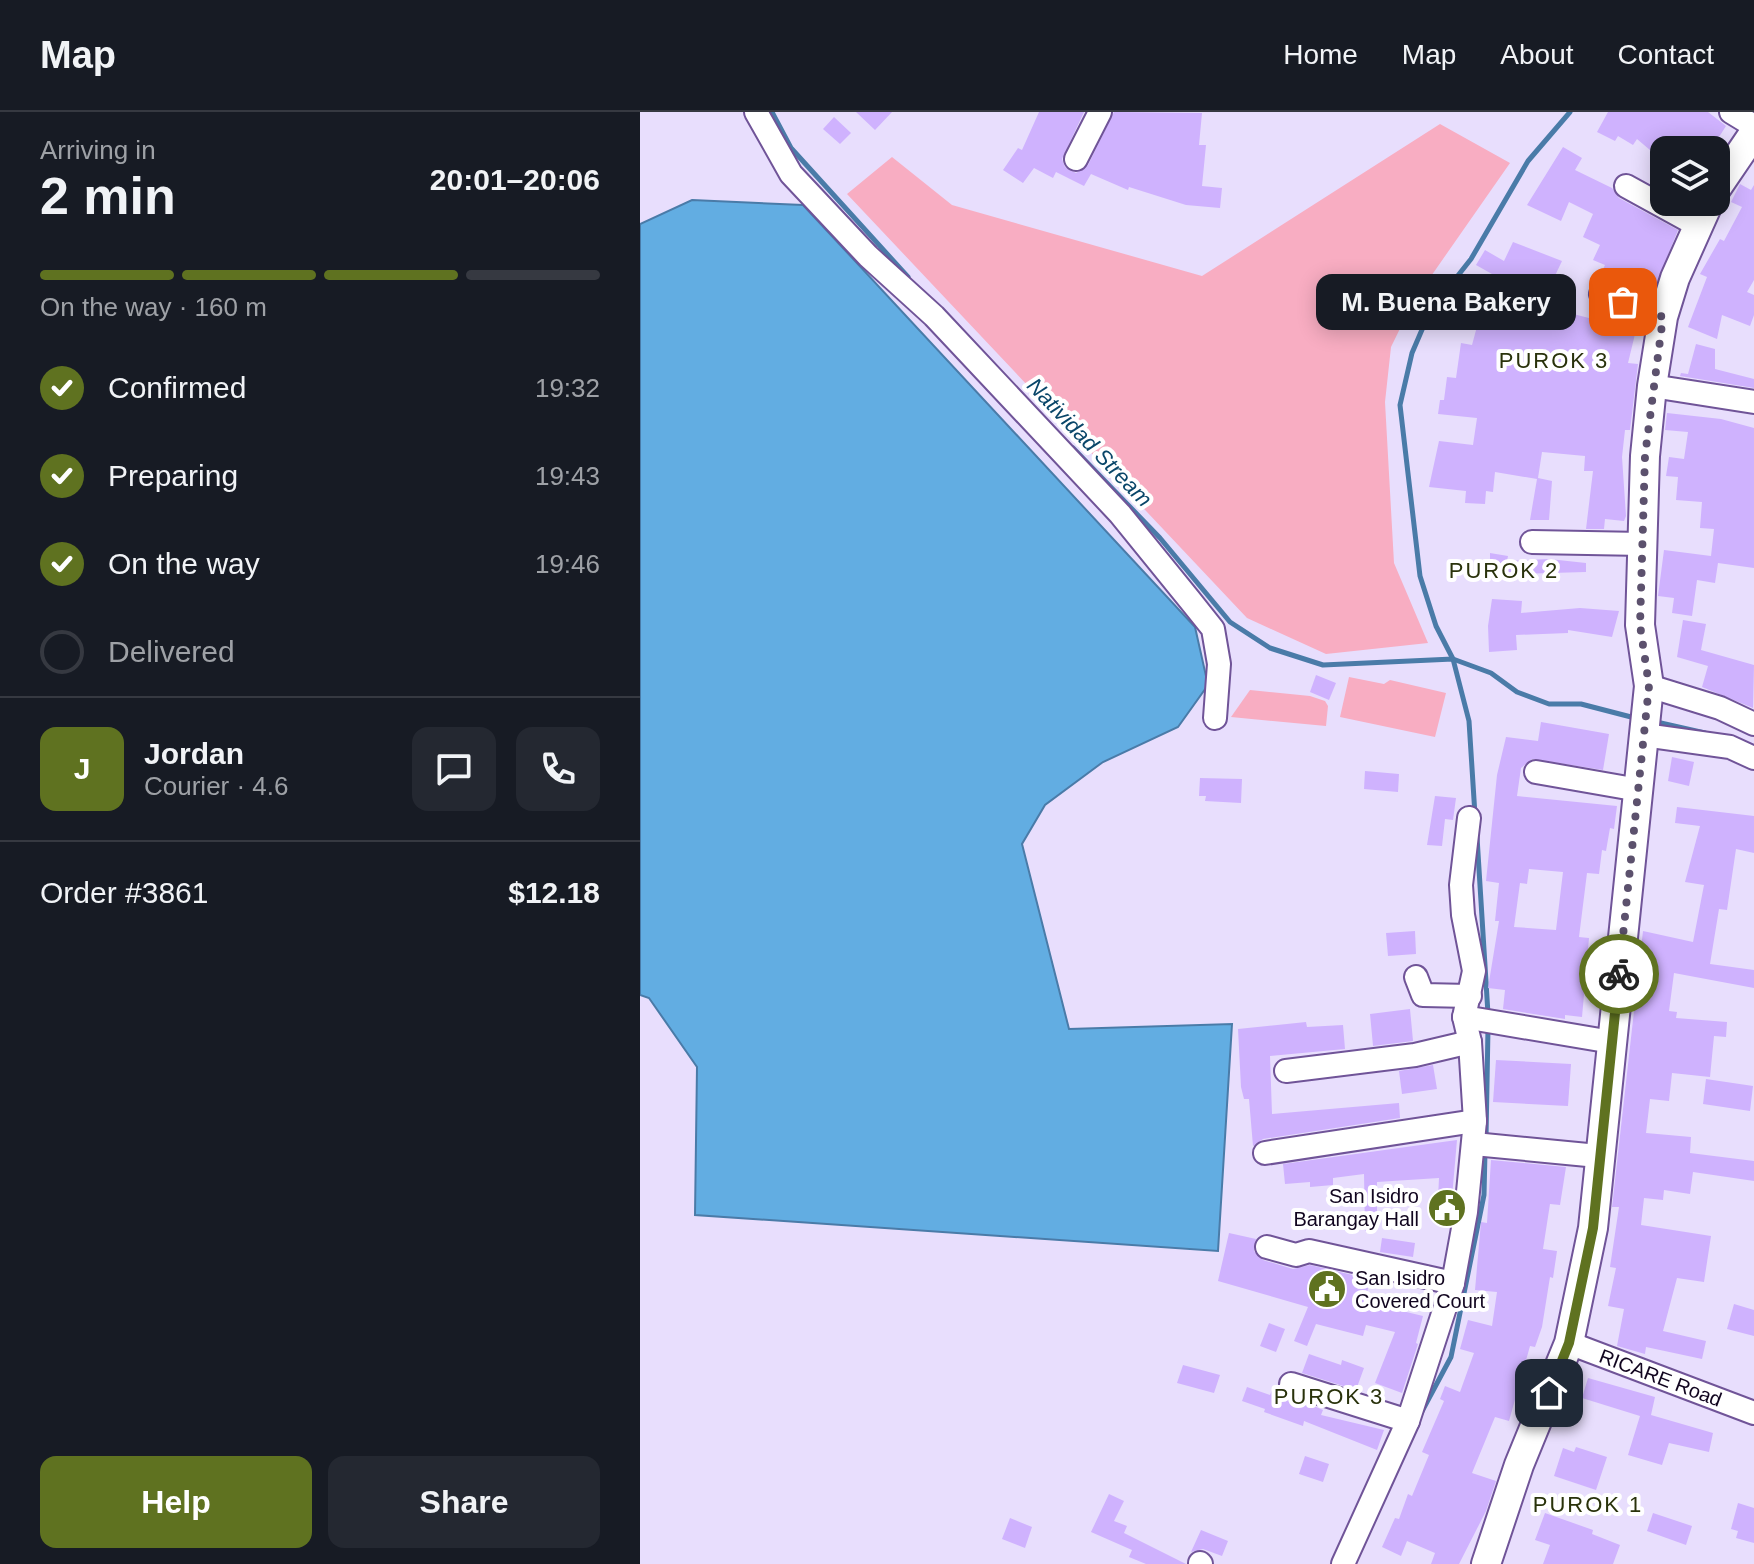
<!DOCTYPE html>
<html lang="en">
<head>
<meta charset="utf-8">
<style>
	:root { --surface:#171b24; --page:#242831; --text:#f1f3f6; --muted:#9ea1a6; --line:#363941; --accent:#5f7220 }
	body { margin:0; font-family:Arial,sans-serif; background:var(--page); color:var(--text); height:100vh; display:flex; flex-direction:column; font-size:30px; white-space:nowrap }
	* { box-sizing:border-box; margin:0 }
	p { font-size:26px; color:var(--muted) }
	.icon { flex:none; width:44px; height:44px; fill:none; stroke:currentColor; stroke-width:2; stroke-linecap:round; stroke-linejoin:round }
	.map { position:relative; flex:1; overflow:hidden }
	.side { display:flex; flex-direction:column; background:var(--surface); width:640px }
	.side>* { flex:none }
	.controls { position:absolute; left:1010px; top:24px; display:grid; gap:16px }
	.controls a { display:grid; place-items:center; width:80px; height:80px; border-radius:16px; background:var(--surface); box-shadow:0 4px 20px #0003; font-size:40px }
	.pin { position:absolute; display:grid; place-items:center; width:68px; height:68px; color:#fff; margin:-34px; border-radius:16px; box-shadow:0 4px 12px #0006 }
	.courier { position:absolute; display:grid; place-items:center; width:80px; height:80px; margin:-40px; border:6px solid #5f7220; border-radius:50%; background:#fff; color:#222; box-shadow:0 2px 10px #0007 }
	.bubble { position:absolute; height:56px; border-radius:16px; background:var(--surface); box-shadow:0 4px 20px #0003; font-size:26px; font-weight:600; line-height:56px; text-align:center }
	.summary em { font-style:normal; font-weight:600 }
	.summary div { display:flex; flex-direction:column-reverse }
	.summary { display:flex; align-items:center; justify-content:space-between; height:136px; padding:0 40px }
	h1 { font-size:52px; font-weight:600; line-height:60px }
	.bar { display:grid; grid-template-columns:repeat(4,1fr); gap:12px 8px; align-content:center; height:96px; padding:0 40px }
	.bar i { height:10px; border-radius:6px; background:var(--line) }
	.bar .selected { background:var(--accent) }
	.bar p { grid-column:span 4 }
	.line { display:flex; align-items:center; gap:20px; padding:0 40px; border-top:2px solid var(--line) }
	.line div { flex:1 }
	.round { display:grid; place-items:center; flex:none; width:84px; height:84px; border-radius:16px; background:var(--page) }
	ol { padding:0 40px; list-style:none }
	li { display:flex; align-items:center; gap:24px; height:88px }
	li p { margin-inline-start:auto }
	li .icon { padding:8px; border-radius:50%; background:var(--accent); color:#fff; stroke-width:4 }
	li:last-child { color:var(--muted) }
	li i { width:44px; height:44px; border:4px solid var(--line); border-radius:50% }
	.action { display:flex; gap:16px; margin-top:auto; padding:16px 40px }
	.action a { flex:1; height:92px; border-radius:16px; background:var(--accent); color:#fff; font-size:32px; font-weight:600; line-height:92px; text-align:center }
	.action a+a { background:var(--page); color:var(--text) }
	header { display:flex; align-items:center; gap:48px; box-sizing:border-box; height:112px; padding:0 40px; background:var(--surface); border-bottom:2px solid var(--line) }
	header strong { font-size:38px }
	nav { display:flex; gap:44px; margin-inline-start:auto; font-size:28px }
	main { display:flex; flex:1; min-height:0 }
	.map>svg:first-child { display:block }
</style>
</head>
<body>
<header>
<strong>Map</strong>
<nav><a>Home</a><a>Map</a><a>About</a><a>Contact</a></nav>
</header>
<main>
<section class="side">
<div class="summary"><div><h1>2 min</h1><p>Arriving in</p></div><em>20:01–20:06</em></div>
<div class="bar"><i class="selected"></i><i class="selected"></i><i class="selected"></i><i></i><p>On the way · 160 m</p></div>
<ol>
<li><svg class="icon" aria-label="check" viewBox="0 0 24 24"><path d="M5 12l5 5 9-10"/></svg>Confirmed<p>19:32</p></li>
<li><svg class="icon" aria-label="check" viewBox="0 0 24 24"><path d="M5 12l5 5 9-10"/></svg>Preparing<p>19:43</p></li>
<li><svg class="icon" aria-label="check" viewBox="0 0 24 24"><path d="M5 12l5 5 9-10"/></svg>On the way<p>19:46</p></li>
<li><i></i>Delivered</li>
</ol>
<div class="line" style="height:144px"><b class="round" style="background:var(--accent);color:#fff">J</b><div><b>Jordan</b><p>Courier · 4.6</p></div><a class="round"><svg class="icon" aria-label="chat" viewBox="0 0 24 24"><path d="M4 5h16v11H9l-5 4z"/></svg></a><a class="round"><svg class="icon" aria-label="phone" viewBox="0 0 24 24"><path d="M5 4h4l2 5-3 2q2 4 5 5l2-3 5 2v4C11 20 4 13 5 4z"/></svg></a></div>
<div class="line" style="height:104px"><div>Order #3861</div><b>$12.18</b></div>
<div class="action"><a>Help</a><a>Share</a></div>
</section>
<div class="map">
<svg width="1114" height="1452" viewBox="0 0 1114 1452">
	<rect width="100%" height="100%" fill="#e8defd"/>
	<g fill="#f8adc2">
		<polygon points="800,12 870,51 773,190 751,235 745,290 754,451 788,531 686,542 607,506 207,82 252,45 312,93 562,164"/>
		<polygon points="709,565 744,572 750,568 806,581 795,625 700,605"/>
		<polygon points="610,578 670,584 685,589 688,594 686,614 591,605"/>
	</g>
	<polygon fill="#62ade2" stroke="#4a7ba8" stroke-width="2" points="52,88 163,93 555,515 568,573 538,615 463,650 405,693 382,732 429,917 592,912 578,1139 55,1103 57,955 9,886 0,883 0,112"/>
	<g fill="none" stroke-linecap="round" stroke-linejoin="round">
		<g stroke="#4a7ba8" stroke-width="5">
			<polyline points="132,0 151,36 268,165"/>
			<polyline points="433,336 520,426 590,510 630,536 683,553 813,547 851,561 877,580 909,592 941,592 995,606"/>
			<polyline points="1012,609 1065,621"/>
			<polyline points="835,703 829,609 813,547 796,514 780,464 760,293 772,241 790,199 831,147 888,49 930,0"/>
			<polyline points="837,725 848,902"/>
			<polyline points="846,1026 848,916"/>
			<polyline points="780,1303 811,1245 844,1083 845,1040"/>
		</g>
	</g>
	<g fill="#cfb2fe" fill-rule="evenodd">
		<polygon points="216,0 252,0 235,18"/>
		<polygon points="399,0 444,0 422,47 425,55 436,61 448,53 474,0 562,1 559,33 566,33 562,74 582,76 580,96 546,93 489,75 488,78 451,62 444,74 416,60 413,66 394,56 383,71 363,58 378,36 382,38"/>
		<polygon points="968,0 1068,0 1086,14 1079,25 1087,30 1076,47 1076,38 1024,38 1023,78 1011,72 1023,49 997,27 993,33 978,24 975,29 957,20"/>
		<polygon points="194,5 211,21 200,32 183,17"/>
		<polygon points="923,35 942,46 935,58 972,76 979,86 1038,118 1011,186 958,168 965,153 953,148 960,133 943,125 953,102 929,90 921,109 887,93"/>
		<polygon points="1100,72 1111,78 1114,73 1114,168 1107,180 1114,183 1114,203 1110,214 1082,203 1077,227 1048,215 1067,165 1060,162 1080,127 1084,129 1102,95 1091,90"/>
		<polygon points="873,130 922,149 912,170 902,165 890,191 996,218 988,251 998,252 990,318 985,318 982,345 986,404 984,409 965,407 964,417 946,417 953,359 944,359 945,344 902,340 898,366 912,369 909,408 890,408 897,367 855,360 853,380 846,379 845,392 825,391 826,379 789,375 799,329 833,333 837,306 798,302 800,288 804,288 807,265 816,266 821,231 832,233 839,207 828,204 835,184 839,185 852,162 836,153 845,138 864,149"/>
		<polygon points="1056,232 1075,237 1075,257 1114,267 1114,276 1040,264 1041,261 1048,262"/>
		<polygon points="1027,301 1081,307 1114,316 1114,456 1078,451 1075,471 1057,468 1052,504 1032,501 1034,486 1018,484 1024,438 1071,444 1074,417 1060,416 1062,390 1036,388 1038,365 1026,364 1029,345 1044,347 1048,320 1025,318"/>
		<polygon points="850,441 868,444 867,449 909,447 946,451 946,460 874,462 838,459 839,451 850,450"/>
		<polygon points="852,487 882,489 881,501 940,496 979,499 972,525 928,518 928,521 876,523 877,538 849,540 848,514"/>
		<polygon points="1043,508 1066,512 1061,538 1114,553 1113,596 1062,575 1068,554 1037,545"/>
		<polygon points="676,563 696,571 689,588 670,580"/>
		<path d="M901,610L969,622L963,658L892,647L881,656L877,684L977,694L974,717L970,716L966,739L962,738L959,762L947,761L939,825L949,826L942,905L925,903V907L863,897L865,878L848,876L859,809H855L859,771L846,769L857,663L866,625L898,629ZM889,757L923,760L916,818L874,815L880,771L887,772Z"/>
		<polygon points="1032,645 1054,650 1049,674 1028,669"/>
		<polygon points="725,659 759,662 758,680 724,677"/>
		<polygon points="560,666 602,667 601,691 565,689 566,684 559,684"/>
		<polygon points="795,684 816,686 813,708 805,707 802,734 787,733"/>
		<polygon points="1037,695 1114,704 1114,741 1096,737 1087,798 1079,797 1070,852 1114,858 1114,876 1034,861 1029,899 1037,900 1036,906 1087,910 1086,925 1074,924 1070,965 1032,961 1029,989 1010,987 1006,1021 1051,1025 1050,1041 1114,1049 1114,1069 1053,1060 1050,1082 1024,1078 1023,1088 1004,1086 1001,1113 1071,1124 1064,1170 1037,1166 1023,1219 1066,1229 1062,1247 1006,1235 1005,1242 977,1234 984,1197 968,1194 976,1156 970,1155 979,1095 972,1095 1003,819 1053,830 1064,773 1045,770 1060,714 1035,711"/>
		<polygon points="775,819 776,842 748,844 746,821"/>
		<polygon points="770,897 773,929 733,934 730,902"/>
		<polygon points="666,910 667,915 703,913 705,937 630,944 632,1002 759,991 760,1006 623,1027 613,1034 609,987 604,987 601,975 598,917"/>
		<polygon points="856,948 931,952 928,994 853,990"/>
		<polygon points="793,953 797,977 762,982 759,959"/>
		<polygon points="1066,967 1113,974 1110,999 1063,992"/>
		<polygon points="817,1028 810,1108 797,1107 799,1066 737,1070 737,1119 725,1119 724,1062 693,1066 693,1073 670,1075 670,1070 645,1072 643,1052"/>
		<polygon points="851,1048 926,1055 920,1093 910,1092 903,1137 917,1139 913,1166 910,1165 902,1215 895,1235 890,1234 869,1309 855,1305 832,1361 856,1369 846,1399 819,1452 791,1452 795,1441 767,1429 761,1444 742,1435 755,1406 759,1407 768,1382 772,1384 789,1343 782,1340 804,1289 800,1287 805,1274 820,1280 834,1241 820,1237 828,1208 852,1214 857,1180 835,1178 841,1110 847,1111"/>
		<polygon points="589,1121 616,1127 614,1139 623,1148 653,1157 670,1153 730,1167 725,1190 783,1204 776,1231 778,1232 762,1281 735,1271 755,1220 726,1213 723,1224 676,1212 667,1234 654,1229 668,1195 578,1169"/>
		<polygon points="742,1126 775,1131 773,1145 740,1140"/>
		<polygon points="1094,1192 1114,1198 1114,1224 1087,1217"/>
		<polygon points="629,1211 645,1217 636,1240 620,1234"/>
		<polygon points="669,1242 701,1253 702,1248 724,1256 716,1278 662,1261"/>
		<polygon points="543,1253 580,1263 574,1281 537,1271"/>
		<polygon points="948,1266 1015,1285 1011,1303 1073,1321 1069,1340 1029,1331 1022,1353 988,1343 1000,1304 942,1286"/>
		<polygon points="607,1275 630,1283 633,1276 683,1298 681,1303 744,1318 737,1338 664,1309 663,1314 624,1300 625,1297 602,1289"/>
		<polygon points="936,1335 967,1345 956,1378 914,1364 923,1336 934,1340"/>
		<polygon points="665,1344 689,1352 683,1370 659,1362"/>
		<polygon points="469,1382 484,1389 474,1409 487,1414 484,1421 546,1452 506,1452 489,1445 492,1438 451,1420"/>
		<polygon points="1098,1391 1114,1396 1114,1431 1096,1426 1098,1419 1091,1417"/>
		<polygon points="905,1401 953,1418 952,1422 980,1433 973,1452 903,1452 910,1433 895,1428"/>
		<polygon points="1013,1401 1052,1414 1046,1433 1007,1419"/>
		<polygon points="370,1406 392,1415 385,1436 362,1427"/>
		<polygon points="561,1418 588,1429 582,1444 563,1437 551,1440"/>
	</g>
	<g fill="none" stroke-linecap="round" stroke-linejoin="round">
		<g stroke="#705498" stroke-width="26">
			<g id="minor">
				<polyline points="116,0 151,62 228,144 294,204 480,402 549,487 573,517 579,552 575,606"/>
				<polyline points="1091,0 1114,14"/>
				<polyline points="436,47 460,0"/>
				<polyline points="986,74 1057,113"/>
				<polyline points="961,182 1023,205"/>
				<polyline points="1012,274 1114,290"/>
				<polyline points="892,430 1003,432"/>
				<polyline points="1009,574 1080,596 1114,612"/>
				<polyline points="1004,623 1090,635 1114,646"/>
				<polyline points="896,660 999,678"/>
				<polyline points="776,865 783,883 830,884"/>
				<polyline points="824,905 972,930"/>
				<polyline points="646,959 775,943 830,930"/>
				<polyline points="834,1032 958,1044"/>
				<polyline points="625,1041 835,1009"/>
				<polyline points="627,1135 656,1143 669,1139 813,1171"/>
				<path id="s1" d="M929,1231L1114,1301"/>
				<polyline points="651,1272 768,1309"/>
				<polyline points="560,1451 561,1452"/>
				<polyline points="703,1452 768,1309 813,1171 826,1100 835,1009 830,930 824,905 834,859 823,803 821,773 829,706"/>
			</g>
		</g>
		<g stroke="#705498" stroke-width="32">
			<g id="major">
				<polyline points="1076,77 1114,21"/>
				<polyline points="846,1452 879,1353 929,1231 953,1116 1009,574 1000,513 1005,344 1012,274 1023,205 1035,166 1069,90"/>
			</g>
		</g>
		<use href="#minor" stroke="#fff" stroke-width="22"/>
		<use href="#major" stroke="#fff" stroke-width="28"/>
	</g>
	<g fill="none" stroke-linecap="round" stroke-linejoin="round">
		<polyline stroke="#5c516d" stroke-width="8" stroke-dasharray="0 14.4" points="979,862 1009,574 1000,513 1005,344 1023,205 983,190"/>
		<polyline stroke="#5f7220" stroke-width="10" points="909,1281 929,1231 953,1116 979,862"/>
	</g>
	<defs>
		<g id="civic-disc" transform="scale(2)"><circle r="9.5" fill="#5f7220" stroke="#fff"/><path d="M-.6-6.5H3V-4.5H.6V-3L4-1V1h2V6H-6V1h2V-1L-.6-3ZM-1.2 2.5V6h2.4V2.5Z" fill="#fff"/></g>
	</defs>
	<g fill-rule="evenodd">
		<use href="#civic-disc" x="807" y="1096"/>
		<use href="#civic-disc" x="687" y="1177"/>
	</g>
	<g text-anchor="middle" stroke-width="8" stroke-linejoin="round" paint-order="stroke">
		<g font-size="20" fill="#11051f" stroke="#fff" text-anchor="end">
			<text x="779" y="1091">San Isidro<tspan x="779" dy="23">Barangay Hall</tspan></text>
			<text x="715" y="1173" text-anchor="start">San Isidro<tspan x="715" dy="23">Covered Court</tspan></text>
		</g>
		<g font-size="20" fill="#11051f" stroke="#fff">
			<text dy="7" stroke="none"><textPath href="#s1" startOffset="98">RICARE Road</textPath></text>
		</g>
		<g font-size="22" letter-spacing="2" fill="#29320b" stroke="#fff">
			<text x="914" y="256">PUROK 3</text>
			<text x="864" y="466">PUROK 2</text>
			<text x="689" y="1292">PUROK 3</text>
			<text x="948" y="1400">PUROK 1</text>
		</g>
		<g font-size="22" font-style="italic" fill="#094669" stroke="#fff">
			<text transform="translate(450 330) rotate(46)" y="8">Natividad Stream</text>
		</g>
	</g>
</svg>
<div class="controls">
<a><svg class="icon" aria-label="layers" viewBox="0 0 24 24"><path d="M12 4l9 5-9 5-9-5zM3 14l9 5 9-5"/></svg></a>
</div>
<div class="pin" style="left:983px;top:190px;background:#ea580c"><svg class="icon" aria-label="bag" viewBox="0 0 24 24"><path d="M5 8h14l-1 12H6zM9 8a3 3 0 0 1 6 0"/></svg></div>
<div class="pin" style="left:909px;top:1281px;background:#1f2937"><svg class="icon" aria-label="home" viewBox="0 0 24 24"><path d="M3 11l9-7 9 7M6 9v11h12V9"/></svg></div>
<div class="courier" style="left:979px;top:862px"><svg class="icon" aria-label="bike" viewBox="0 0 24 24"><circle cx="6" cy="16" r="4"/><circle cx="18" cy="16" r="4"/><path d="M6 16l4-8h5l3 8M10 8l3 8H6M13 5h3"/></svg></div>
<div class="bubble" style="left:676px;top:162px;width:260px">M. Buena Bakery</div>
</div>
</main>
</body>
</html>
